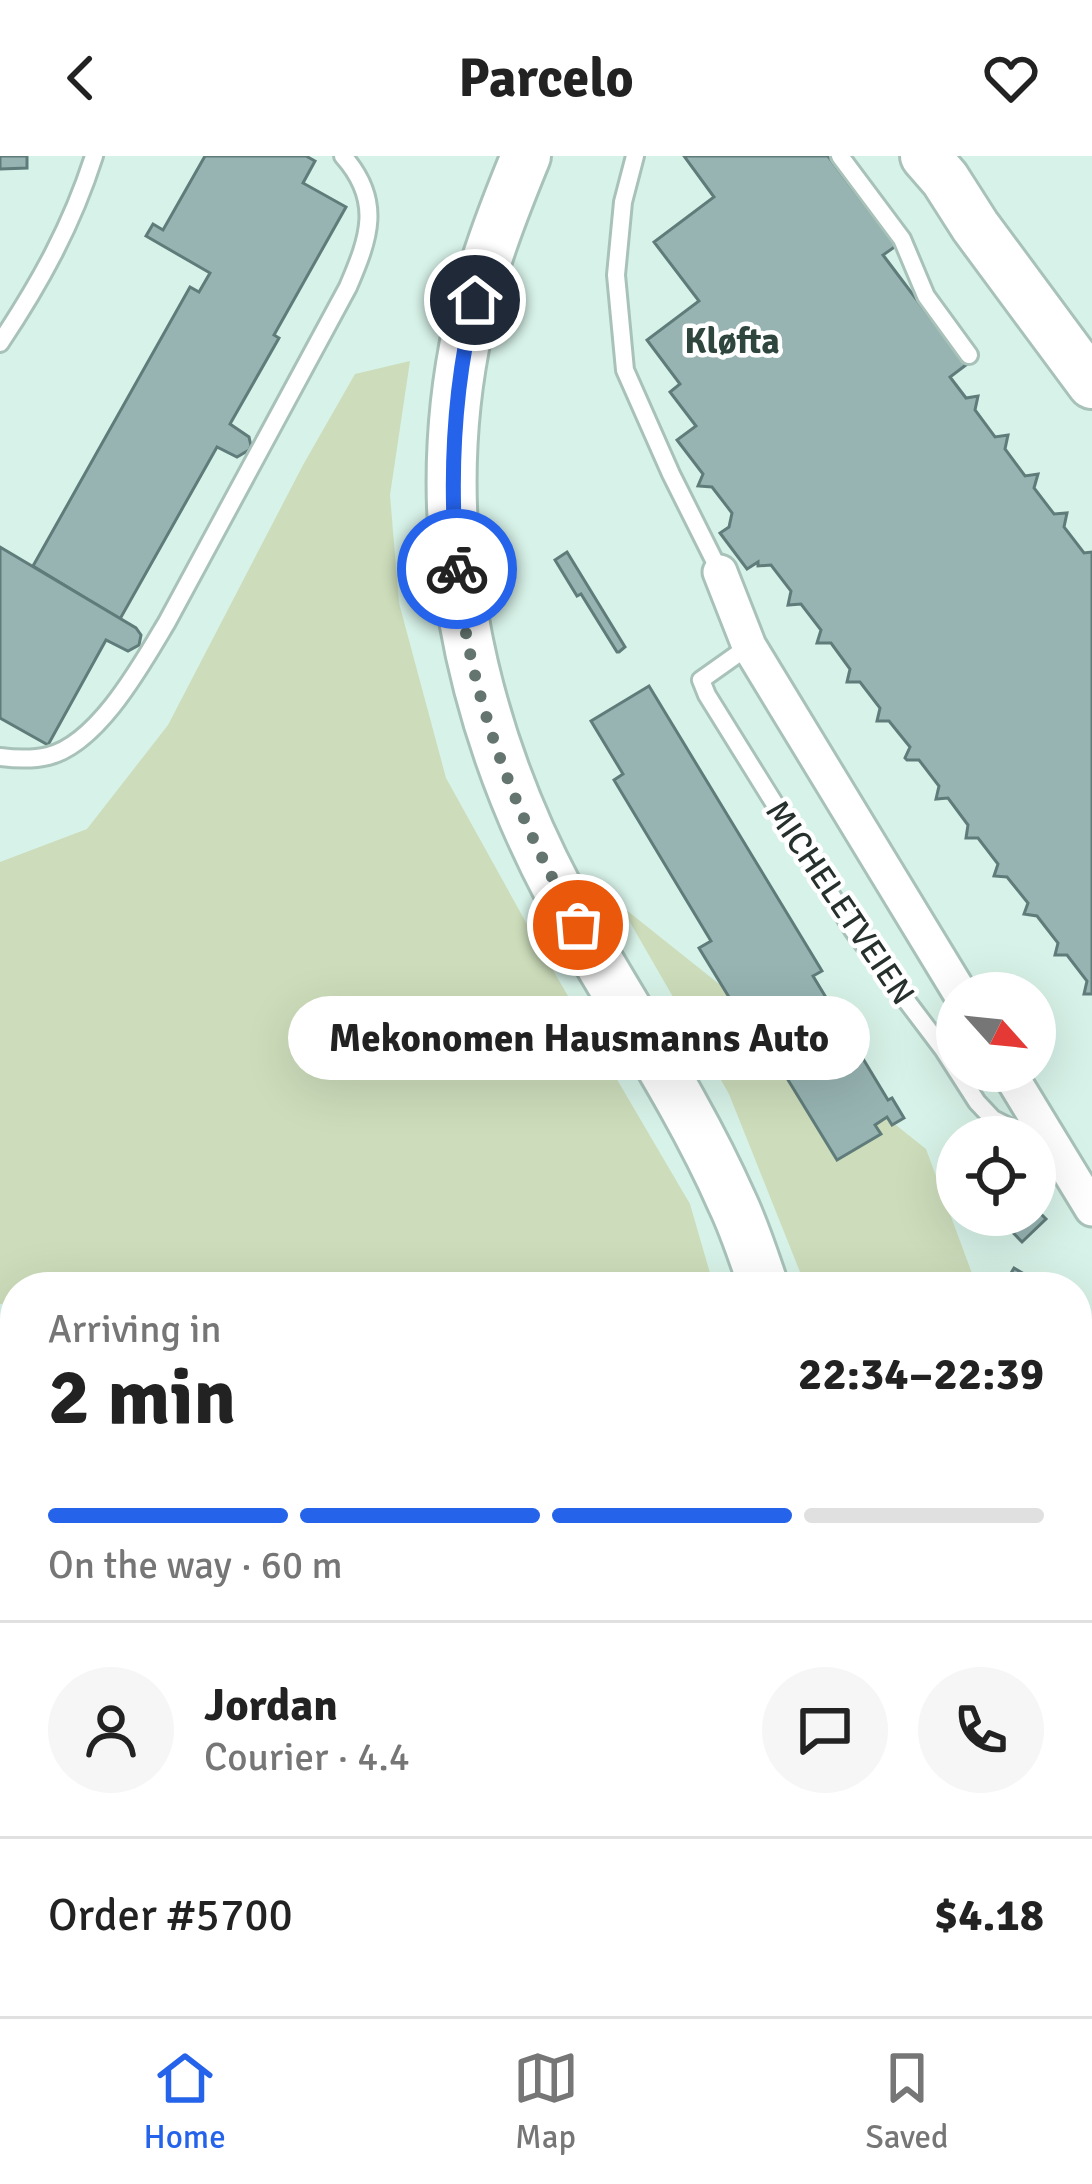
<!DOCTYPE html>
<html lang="en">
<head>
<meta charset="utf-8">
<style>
	:root { --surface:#fff; --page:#f6f6f6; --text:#222; --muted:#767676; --line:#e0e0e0; --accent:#2563eb }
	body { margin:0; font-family:Signika,sans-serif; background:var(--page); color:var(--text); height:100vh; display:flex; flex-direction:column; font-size:45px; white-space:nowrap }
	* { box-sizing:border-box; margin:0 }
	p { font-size:39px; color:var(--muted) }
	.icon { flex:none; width:66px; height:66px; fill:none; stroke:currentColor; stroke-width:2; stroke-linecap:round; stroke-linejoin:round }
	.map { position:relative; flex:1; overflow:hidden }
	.details { position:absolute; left:0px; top:1116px; width:1092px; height:744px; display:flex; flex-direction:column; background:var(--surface); border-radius:48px 48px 0 0; box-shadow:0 12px 48px #0002 }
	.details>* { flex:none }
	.needle { width:78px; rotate:117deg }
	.tools { position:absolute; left:936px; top:816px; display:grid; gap:24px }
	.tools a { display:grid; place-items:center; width:120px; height:120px; border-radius:50%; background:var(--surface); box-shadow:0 12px 48px #0002; font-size:60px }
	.pin { position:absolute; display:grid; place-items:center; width:102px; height:102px; color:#fff; margin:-51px; border:6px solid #fff; border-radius:50%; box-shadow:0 3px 12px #0007 }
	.courier { position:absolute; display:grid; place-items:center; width:120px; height:120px; margin:-60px; border:9px solid #2563eb; border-radius:50%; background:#fff; color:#222; box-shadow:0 3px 15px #0007 }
	.bubble { position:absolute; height:84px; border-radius:42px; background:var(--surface); box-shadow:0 12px 48px #0002; font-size:39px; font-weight:700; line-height:84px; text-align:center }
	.summary em { font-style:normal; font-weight:700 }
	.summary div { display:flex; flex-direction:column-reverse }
	.summary { display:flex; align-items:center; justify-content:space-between; height:204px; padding:0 48px }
	h1 { font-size:78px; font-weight:700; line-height:90px }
	.bar { display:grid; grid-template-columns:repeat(4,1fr); gap:18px 12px; align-content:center; height:144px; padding:0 48px }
	.bar i { height:15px; border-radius:9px; background:var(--line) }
	.bar .active { background:var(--accent) }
	.bar p { grid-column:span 4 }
	.line { display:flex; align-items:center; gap:30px; padding:0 48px; border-top:3px solid var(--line) }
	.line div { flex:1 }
	.round { display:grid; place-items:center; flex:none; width:126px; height:126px; border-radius:63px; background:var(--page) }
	header { display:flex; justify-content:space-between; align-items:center; height:156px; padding:0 48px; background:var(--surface); font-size:54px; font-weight:700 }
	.dock { display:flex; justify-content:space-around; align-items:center; height:168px; border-top:3px solid var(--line); background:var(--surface); font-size:33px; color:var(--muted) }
	.dock a { display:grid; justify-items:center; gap:6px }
	.dock .active { color:var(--accent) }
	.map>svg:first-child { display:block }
</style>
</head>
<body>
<header><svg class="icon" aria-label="back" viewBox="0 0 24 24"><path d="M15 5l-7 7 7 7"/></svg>Parcelo<svg class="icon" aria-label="heart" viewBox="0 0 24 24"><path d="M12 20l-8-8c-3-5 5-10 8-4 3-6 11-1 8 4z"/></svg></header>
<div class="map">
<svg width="1092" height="1860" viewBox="0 0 1092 1860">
	<rect width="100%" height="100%" fill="#d7f2e8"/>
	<g fill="#cdddbb">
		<polygon points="410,205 390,339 399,447 446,622 544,799 690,1048 714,1131 15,1131 15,1147 0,1148 0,706 87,673 168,569 303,309 355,218"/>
		<polygon points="620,749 926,993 977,1131 806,1131 729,938"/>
		<polygon points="15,1695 15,1845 582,1845 570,1860 0,1860 0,1699"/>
		<polygon points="698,1845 869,1845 859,1860 690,1860"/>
	</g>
	<g fill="#97b4b2" stroke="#607c7a" stroke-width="3">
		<polygon points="0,0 27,0 27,12 0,13"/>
		<polygon points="205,0 306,0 315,5 303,27 346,51 274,179 279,182 230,268 249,281 251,290 249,294 237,301 217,291 120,463 33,410 190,131 199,136 210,117 146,80 153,68 163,74"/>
		<polygon points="684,0 828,0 896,90 883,99 966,209 950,221 966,242 978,240 975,254 995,281 1008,279 1005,293 1025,320 1038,318 1034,332 1054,358 1067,357 1064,371 1084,397 1092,396 1092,838 1084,838 1087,825 1067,799 1055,799 1058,787 1037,760 1024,758 1028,747 1007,721 994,720 998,708 978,682 966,682 968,669 948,642 936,643 939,630 919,604 907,604 905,602 910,591 889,565 877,565 880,552 860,526 847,526 850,513 831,487 817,487 821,474 801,448 788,449 791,435 771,409 758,410 758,406 747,413 720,377 729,371 732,357 712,331 698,330 703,318 677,284 696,270 670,236 680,228 647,184 699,145 654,86 714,41"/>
		<polygon points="0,391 136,472 141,479 139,489 128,495 106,484 48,589 0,562"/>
		<polygon points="567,396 625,491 619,496 617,496 581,438 577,440 555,404"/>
		<polygon points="649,530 822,815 813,820 888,944 892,942 904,962 892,969 887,961 875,969 881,978 837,1004 771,896 765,900 699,792 711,785 614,624 623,618 591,565"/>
		<polygon points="1035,1052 1046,1063 1022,1086 996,1059 1035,1059"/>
		<polygon points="1014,1112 1046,1131 1003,1131"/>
		<polygon points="1092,1315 1092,1350 1077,1354 1077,1319"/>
	</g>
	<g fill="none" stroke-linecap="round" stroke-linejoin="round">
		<g stroke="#a8c2b9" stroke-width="22">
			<g id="service">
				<polyline points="635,0 623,46 616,119 625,214 671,318 720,416"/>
				<polyline points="840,0 902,83 926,140 969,199"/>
				<path d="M0,187C40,127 72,69 94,0"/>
				<polyline points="749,490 701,524 707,539 853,774 943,893 977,946 993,963 1011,972 1044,979"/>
				<path d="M0,601C16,603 32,604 48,600C98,588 142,508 167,466L348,131C369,82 383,45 343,0"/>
				<polyline points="0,1508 15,1486"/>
				<path d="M0,1597C9,1670 23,1749 0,1821"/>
			</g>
		</g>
		<g stroke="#a8c2b9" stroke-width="39">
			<g id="minor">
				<polyline points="720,416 749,490 960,837"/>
				<polyline points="1008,915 1092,1053"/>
			</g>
		</g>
		<g stroke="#a8c2b9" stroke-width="54">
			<g id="secondary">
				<path d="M526,0C503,56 481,113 468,172C426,365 468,564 559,736C615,840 684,937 732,1046C745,1073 754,1102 764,1131"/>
				<polyline points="925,0 945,23 975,70 1092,228"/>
				<polyline points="636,1860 646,1845"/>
			</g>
		</g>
		<use href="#service" stroke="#fff" stroke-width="16"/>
		<use href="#minor" stroke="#fff" stroke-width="33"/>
		<use href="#secondary" stroke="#fff" stroke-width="48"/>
	</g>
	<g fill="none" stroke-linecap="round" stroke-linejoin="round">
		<path stroke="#64746e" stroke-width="12" stroke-dasharray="0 21.6" d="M457,413C469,540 515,659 578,769"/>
		<path stroke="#2563eb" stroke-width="15" d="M457,413C449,321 453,233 475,144"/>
	</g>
	<g text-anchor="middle" stroke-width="9" stroke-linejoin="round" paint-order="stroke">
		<g font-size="33" fill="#26302c" stroke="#fff">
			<text transform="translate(841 746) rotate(56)" y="12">MICHELETVEIEN</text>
		</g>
		<g font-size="36" font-weight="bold" fill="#2f463e" stroke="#fff">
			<text x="732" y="197">Kløfta</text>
		</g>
	</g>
</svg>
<div class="tools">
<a><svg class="needle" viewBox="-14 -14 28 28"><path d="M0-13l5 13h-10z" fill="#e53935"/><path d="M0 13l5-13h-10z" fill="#767676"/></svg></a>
<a><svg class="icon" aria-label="locate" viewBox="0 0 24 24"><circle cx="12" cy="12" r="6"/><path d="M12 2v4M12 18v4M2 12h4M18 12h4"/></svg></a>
</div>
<div class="pin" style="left:578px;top:769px;background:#ea580c"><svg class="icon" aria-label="bag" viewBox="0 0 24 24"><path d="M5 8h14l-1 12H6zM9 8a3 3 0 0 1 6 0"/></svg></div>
<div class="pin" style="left:475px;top:144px;background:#1f2937"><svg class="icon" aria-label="home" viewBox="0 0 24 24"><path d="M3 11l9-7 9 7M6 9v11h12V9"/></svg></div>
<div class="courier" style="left:457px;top:413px"><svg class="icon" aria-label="bike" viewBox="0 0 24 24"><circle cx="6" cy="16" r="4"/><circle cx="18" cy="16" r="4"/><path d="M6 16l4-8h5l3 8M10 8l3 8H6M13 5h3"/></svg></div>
<div class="bubble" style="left:288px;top:840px;width:582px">Mekonomen Hausmanns Auto</div>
<section class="details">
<div class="summary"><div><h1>2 min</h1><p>Arriving in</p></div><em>22:34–22:39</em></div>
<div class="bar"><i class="active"></i><i class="active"></i><i class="active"></i><i></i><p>On the way · 60 m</p></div>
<div class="line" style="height:216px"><a class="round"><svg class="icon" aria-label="person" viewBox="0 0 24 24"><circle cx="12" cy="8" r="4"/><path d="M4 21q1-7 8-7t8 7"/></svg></a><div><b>Jordan</b><p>Courier · 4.4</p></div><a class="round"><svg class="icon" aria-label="chat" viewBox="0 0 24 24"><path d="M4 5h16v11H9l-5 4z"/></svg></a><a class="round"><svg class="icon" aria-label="phone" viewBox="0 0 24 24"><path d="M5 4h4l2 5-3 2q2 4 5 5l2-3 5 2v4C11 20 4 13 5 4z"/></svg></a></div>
<div class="line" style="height:156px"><div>Order #5700</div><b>$4.18</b></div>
</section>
</div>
<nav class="dock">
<a class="active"><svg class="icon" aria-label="home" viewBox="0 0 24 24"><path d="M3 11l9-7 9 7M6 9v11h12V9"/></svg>Home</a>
<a><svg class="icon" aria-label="map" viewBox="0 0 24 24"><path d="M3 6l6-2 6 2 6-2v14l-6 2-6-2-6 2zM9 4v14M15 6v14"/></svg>Map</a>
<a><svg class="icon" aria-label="saved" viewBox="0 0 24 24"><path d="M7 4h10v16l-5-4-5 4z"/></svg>Saved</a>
</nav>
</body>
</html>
